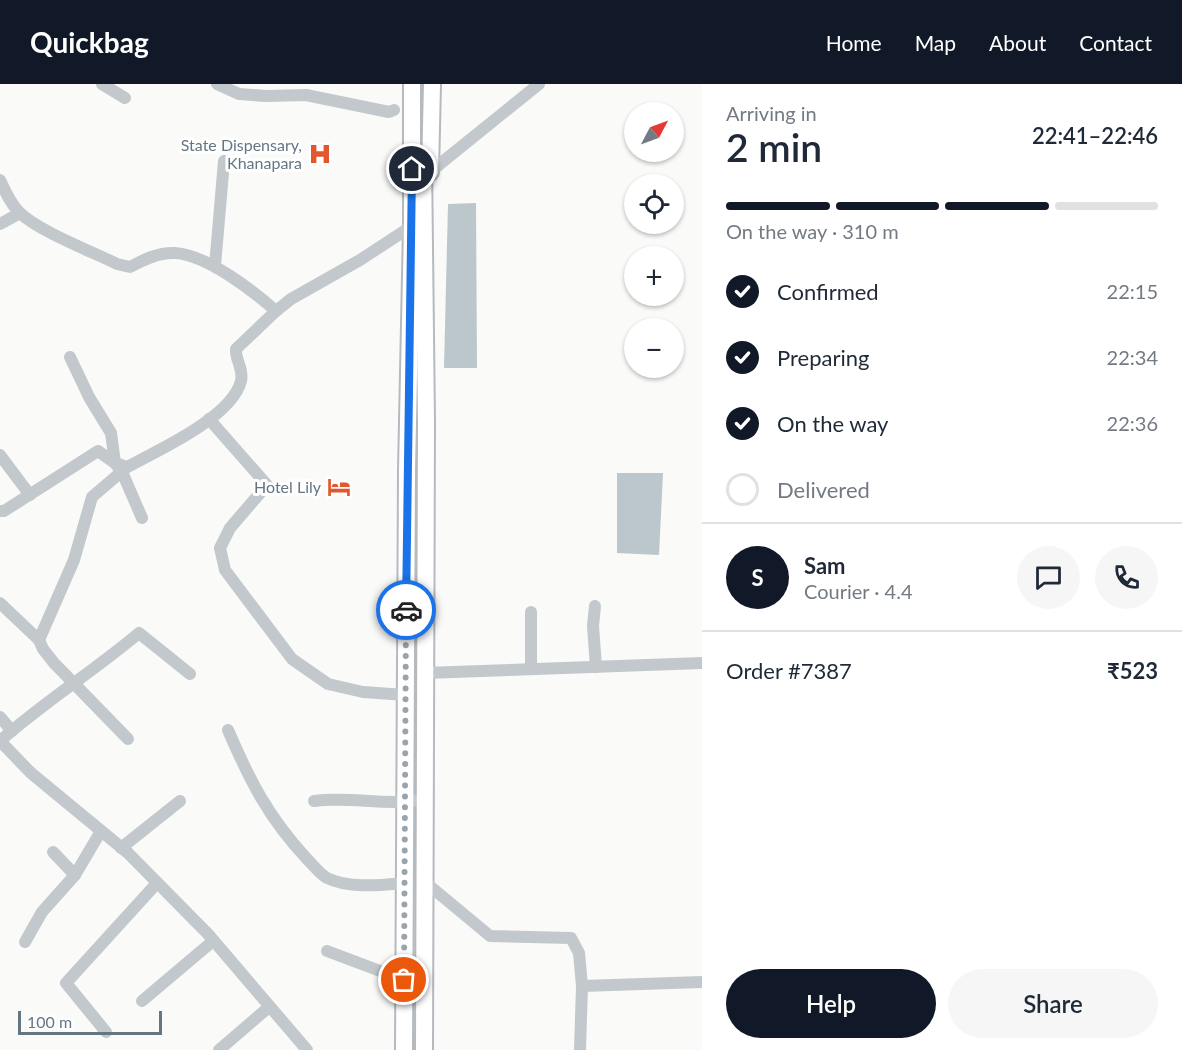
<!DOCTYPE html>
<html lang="en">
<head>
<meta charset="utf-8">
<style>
	:root { --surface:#fff; --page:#f6f6f7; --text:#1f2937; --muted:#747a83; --line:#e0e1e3; --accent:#111827 }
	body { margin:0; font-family:Lato,sans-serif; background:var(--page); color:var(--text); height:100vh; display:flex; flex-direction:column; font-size:22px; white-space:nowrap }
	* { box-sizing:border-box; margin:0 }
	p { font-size:20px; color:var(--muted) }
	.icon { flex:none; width:33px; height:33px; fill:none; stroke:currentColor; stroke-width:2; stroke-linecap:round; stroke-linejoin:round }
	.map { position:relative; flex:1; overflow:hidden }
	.sheet { display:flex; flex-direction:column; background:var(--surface); width:480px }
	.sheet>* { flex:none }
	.needle { width:39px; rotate:49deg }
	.controls { position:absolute; left:624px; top:18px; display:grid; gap:12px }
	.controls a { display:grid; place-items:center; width:60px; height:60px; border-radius:50%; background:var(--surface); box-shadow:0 2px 4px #0004; font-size:30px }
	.scale { position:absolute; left:18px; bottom:15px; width:144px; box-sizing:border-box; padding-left:6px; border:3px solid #657683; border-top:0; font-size:16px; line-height:21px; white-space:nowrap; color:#657683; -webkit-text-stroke:4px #fff; paint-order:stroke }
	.pin { position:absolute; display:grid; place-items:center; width:51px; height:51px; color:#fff; margin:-26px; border:3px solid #fff; border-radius:50%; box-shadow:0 2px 6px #0007 }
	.courier { position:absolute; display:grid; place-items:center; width:60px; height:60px; margin:-30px; border:4px solid #1a73e8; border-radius:50%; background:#fff; color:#222; box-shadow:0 2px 8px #0007 }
	.head em { font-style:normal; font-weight:600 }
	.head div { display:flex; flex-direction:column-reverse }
	.head { display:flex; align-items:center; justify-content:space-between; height:102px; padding:0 24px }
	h1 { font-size:39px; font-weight:600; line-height:45px }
	.bar { display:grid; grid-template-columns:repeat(4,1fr); gap:9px 6px; align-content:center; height:72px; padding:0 24px }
	.bar i { height:8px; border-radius:4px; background:var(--line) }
	.bar .current { background:var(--accent) }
	.bar p { grid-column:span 4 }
	.line { display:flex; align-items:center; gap:15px; padding:0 24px; border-top:2px solid var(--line) }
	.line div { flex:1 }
	.round { display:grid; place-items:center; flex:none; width:63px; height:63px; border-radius:32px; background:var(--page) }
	ol { padding:0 24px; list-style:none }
	li { display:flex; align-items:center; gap:18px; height:66px }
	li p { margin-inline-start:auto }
	li .icon { padding:6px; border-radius:50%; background:var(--accent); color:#fff; stroke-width:4 }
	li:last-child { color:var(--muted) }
	li i { width:33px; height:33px; border:3px solid var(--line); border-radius:50% }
	.cta { display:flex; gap:12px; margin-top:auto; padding:12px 24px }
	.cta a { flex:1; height:69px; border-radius:36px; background:var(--accent); color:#fff; font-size:24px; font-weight:600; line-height:69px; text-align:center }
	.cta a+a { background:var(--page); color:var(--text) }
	header { display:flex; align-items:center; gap:36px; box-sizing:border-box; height:84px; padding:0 30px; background:var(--accent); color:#fff }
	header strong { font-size:28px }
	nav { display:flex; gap:33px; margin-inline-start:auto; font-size:21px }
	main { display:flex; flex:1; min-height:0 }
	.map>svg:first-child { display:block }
</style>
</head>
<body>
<header>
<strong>Quickbag</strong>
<nav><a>Home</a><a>Map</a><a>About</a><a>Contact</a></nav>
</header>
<main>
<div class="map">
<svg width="702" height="966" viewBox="0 0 702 966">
	<rect width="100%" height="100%" fill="#fafaf8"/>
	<g fill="#bbc7cb">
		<polygon points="476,119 477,284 444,284 448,120"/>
		<polygon points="617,389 663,389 659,471 617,469"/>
	</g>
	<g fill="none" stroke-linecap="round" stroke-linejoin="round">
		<g stroke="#b5babe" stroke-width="20">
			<g id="major">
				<polyline points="423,76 426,339 424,966"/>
				<polyline points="430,88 432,0"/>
				<polyline points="404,966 407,387 412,142 412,0"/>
			</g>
		</g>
		<g stroke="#c3c8cc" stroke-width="12">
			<polyline points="102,0 125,14"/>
			<polyline points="217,0 239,10 266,12 306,11 389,28 394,26"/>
			<polyline points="430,88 539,0"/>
			<path d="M0,96C5,107 10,119 19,128C38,147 91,167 117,180L130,183C143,176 159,168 175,169C207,171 252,206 276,227L291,215L360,176L412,142"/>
			<polyline points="0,140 20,129"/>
			<polyline points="215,182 224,77"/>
			<polyline points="70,273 89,313 111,349 115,379 122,388 142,434"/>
			<polyline points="209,335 267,401 230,444 220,464 225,486 292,575 328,600 363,608 406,611"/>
			<polyline points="0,371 30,411"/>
			<path d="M0,427H4L98,367L115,379L127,383C159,366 232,333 241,297C244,285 235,276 236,265L276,227"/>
			<polyline points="0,519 39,556 43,565 54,579 128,655"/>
			<polyline points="595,522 593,542 596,583"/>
			<polyline points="39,556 74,476 92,413 127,383"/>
			<polyline points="531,585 531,528"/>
			<polyline points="425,589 702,579"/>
			<polyline points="0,633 12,647"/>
			<path d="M228,646C250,697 268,733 307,775C313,781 320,790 327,794C349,805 382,801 405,799"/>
			<polyline points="0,657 31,689 128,769 208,850 307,966"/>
			<path d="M0,657C44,618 94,587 139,549L190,590"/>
			<path d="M314,717C351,712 388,723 425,715"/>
			<polyline points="121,764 180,717"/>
			<polyline points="53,768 75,791"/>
			<polyline points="425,798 490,852 571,854 579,869 582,902 580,966"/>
			<polyline points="25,858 42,828 75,791 101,747"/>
			<polyline points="327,867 404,896"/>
			<polyline points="582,902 702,898"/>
			<polyline points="142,917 213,857"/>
			<polyline points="106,948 66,899 157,799"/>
			<polyline points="219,966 269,923"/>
		</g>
		<use href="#major" stroke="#fff" stroke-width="16"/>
	</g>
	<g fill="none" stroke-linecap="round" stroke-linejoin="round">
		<polyline stroke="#99a4ac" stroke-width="6" stroke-dasharray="0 10.8" points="404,896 406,526"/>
		<polyline stroke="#1a73e8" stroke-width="8" points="406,526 412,85"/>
	</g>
	<defs>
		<g id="hospital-bare" transform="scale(1.8)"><path d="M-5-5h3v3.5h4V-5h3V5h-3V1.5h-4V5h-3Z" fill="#e4572e" stroke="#fff" stroke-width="2.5" paint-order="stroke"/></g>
		<g id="hotel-bare" transform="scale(1.8)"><path d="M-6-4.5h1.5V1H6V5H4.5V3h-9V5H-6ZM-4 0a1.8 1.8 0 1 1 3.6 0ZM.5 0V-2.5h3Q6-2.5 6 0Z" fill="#e4572e" stroke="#fff" stroke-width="2.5" paint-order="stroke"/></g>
	</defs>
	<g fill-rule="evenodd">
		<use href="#hospital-bare" x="320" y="70"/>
		<use href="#hotel-bare" x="339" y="403"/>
	</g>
	<g text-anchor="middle" stroke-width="6" stroke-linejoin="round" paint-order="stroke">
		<g font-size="16" fill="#657683" stroke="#fff" text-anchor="end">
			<text x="302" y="67">State Dispensary,<tspan x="302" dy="18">Khanapara</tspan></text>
			<text x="321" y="409">Hotel Lily</text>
		</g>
	</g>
</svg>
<div class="controls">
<a><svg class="needle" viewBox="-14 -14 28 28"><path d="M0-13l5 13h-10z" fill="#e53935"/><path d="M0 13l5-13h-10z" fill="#747a83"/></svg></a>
<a><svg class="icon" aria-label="locate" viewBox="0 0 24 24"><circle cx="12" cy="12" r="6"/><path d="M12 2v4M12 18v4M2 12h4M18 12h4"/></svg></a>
<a>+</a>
<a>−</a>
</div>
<div class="scale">100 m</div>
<div class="pin" style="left:404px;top:896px;background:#ea580c"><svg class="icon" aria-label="bag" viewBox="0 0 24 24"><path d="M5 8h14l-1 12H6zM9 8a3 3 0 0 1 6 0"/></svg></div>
<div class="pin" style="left:412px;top:85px;background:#1f2937"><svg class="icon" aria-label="home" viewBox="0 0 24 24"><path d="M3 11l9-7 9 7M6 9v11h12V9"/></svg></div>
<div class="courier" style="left:406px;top:526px"><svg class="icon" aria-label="car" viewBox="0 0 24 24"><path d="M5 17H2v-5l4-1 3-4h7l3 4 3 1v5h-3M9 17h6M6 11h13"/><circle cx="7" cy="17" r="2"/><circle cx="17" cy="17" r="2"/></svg></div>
</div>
<section class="sheet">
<div class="head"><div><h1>2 min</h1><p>Arriving in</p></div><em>22:41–22:46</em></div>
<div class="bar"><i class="current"></i><i class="current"></i><i class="current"></i><i></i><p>On the way · 310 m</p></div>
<ol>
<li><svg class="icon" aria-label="check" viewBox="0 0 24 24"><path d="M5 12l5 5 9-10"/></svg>Confirmed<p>22:15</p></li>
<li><svg class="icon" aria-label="check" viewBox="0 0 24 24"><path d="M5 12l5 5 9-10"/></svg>Preparing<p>22:34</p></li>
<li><svg class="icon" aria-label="check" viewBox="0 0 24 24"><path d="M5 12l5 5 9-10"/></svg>On the way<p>22:36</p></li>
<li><i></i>Delivered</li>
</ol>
<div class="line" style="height:108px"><b class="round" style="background:var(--accent);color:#fff">S</b><div><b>Sam</b><p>Courier · 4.4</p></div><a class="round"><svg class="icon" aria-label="chat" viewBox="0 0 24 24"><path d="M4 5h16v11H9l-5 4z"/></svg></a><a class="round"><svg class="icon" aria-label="phone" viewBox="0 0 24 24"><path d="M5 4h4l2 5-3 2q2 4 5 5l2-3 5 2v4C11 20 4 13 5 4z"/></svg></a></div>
<div class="line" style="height:78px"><div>Order #7387</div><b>₹523</b></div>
<div class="cta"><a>Help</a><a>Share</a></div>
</section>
</main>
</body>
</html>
